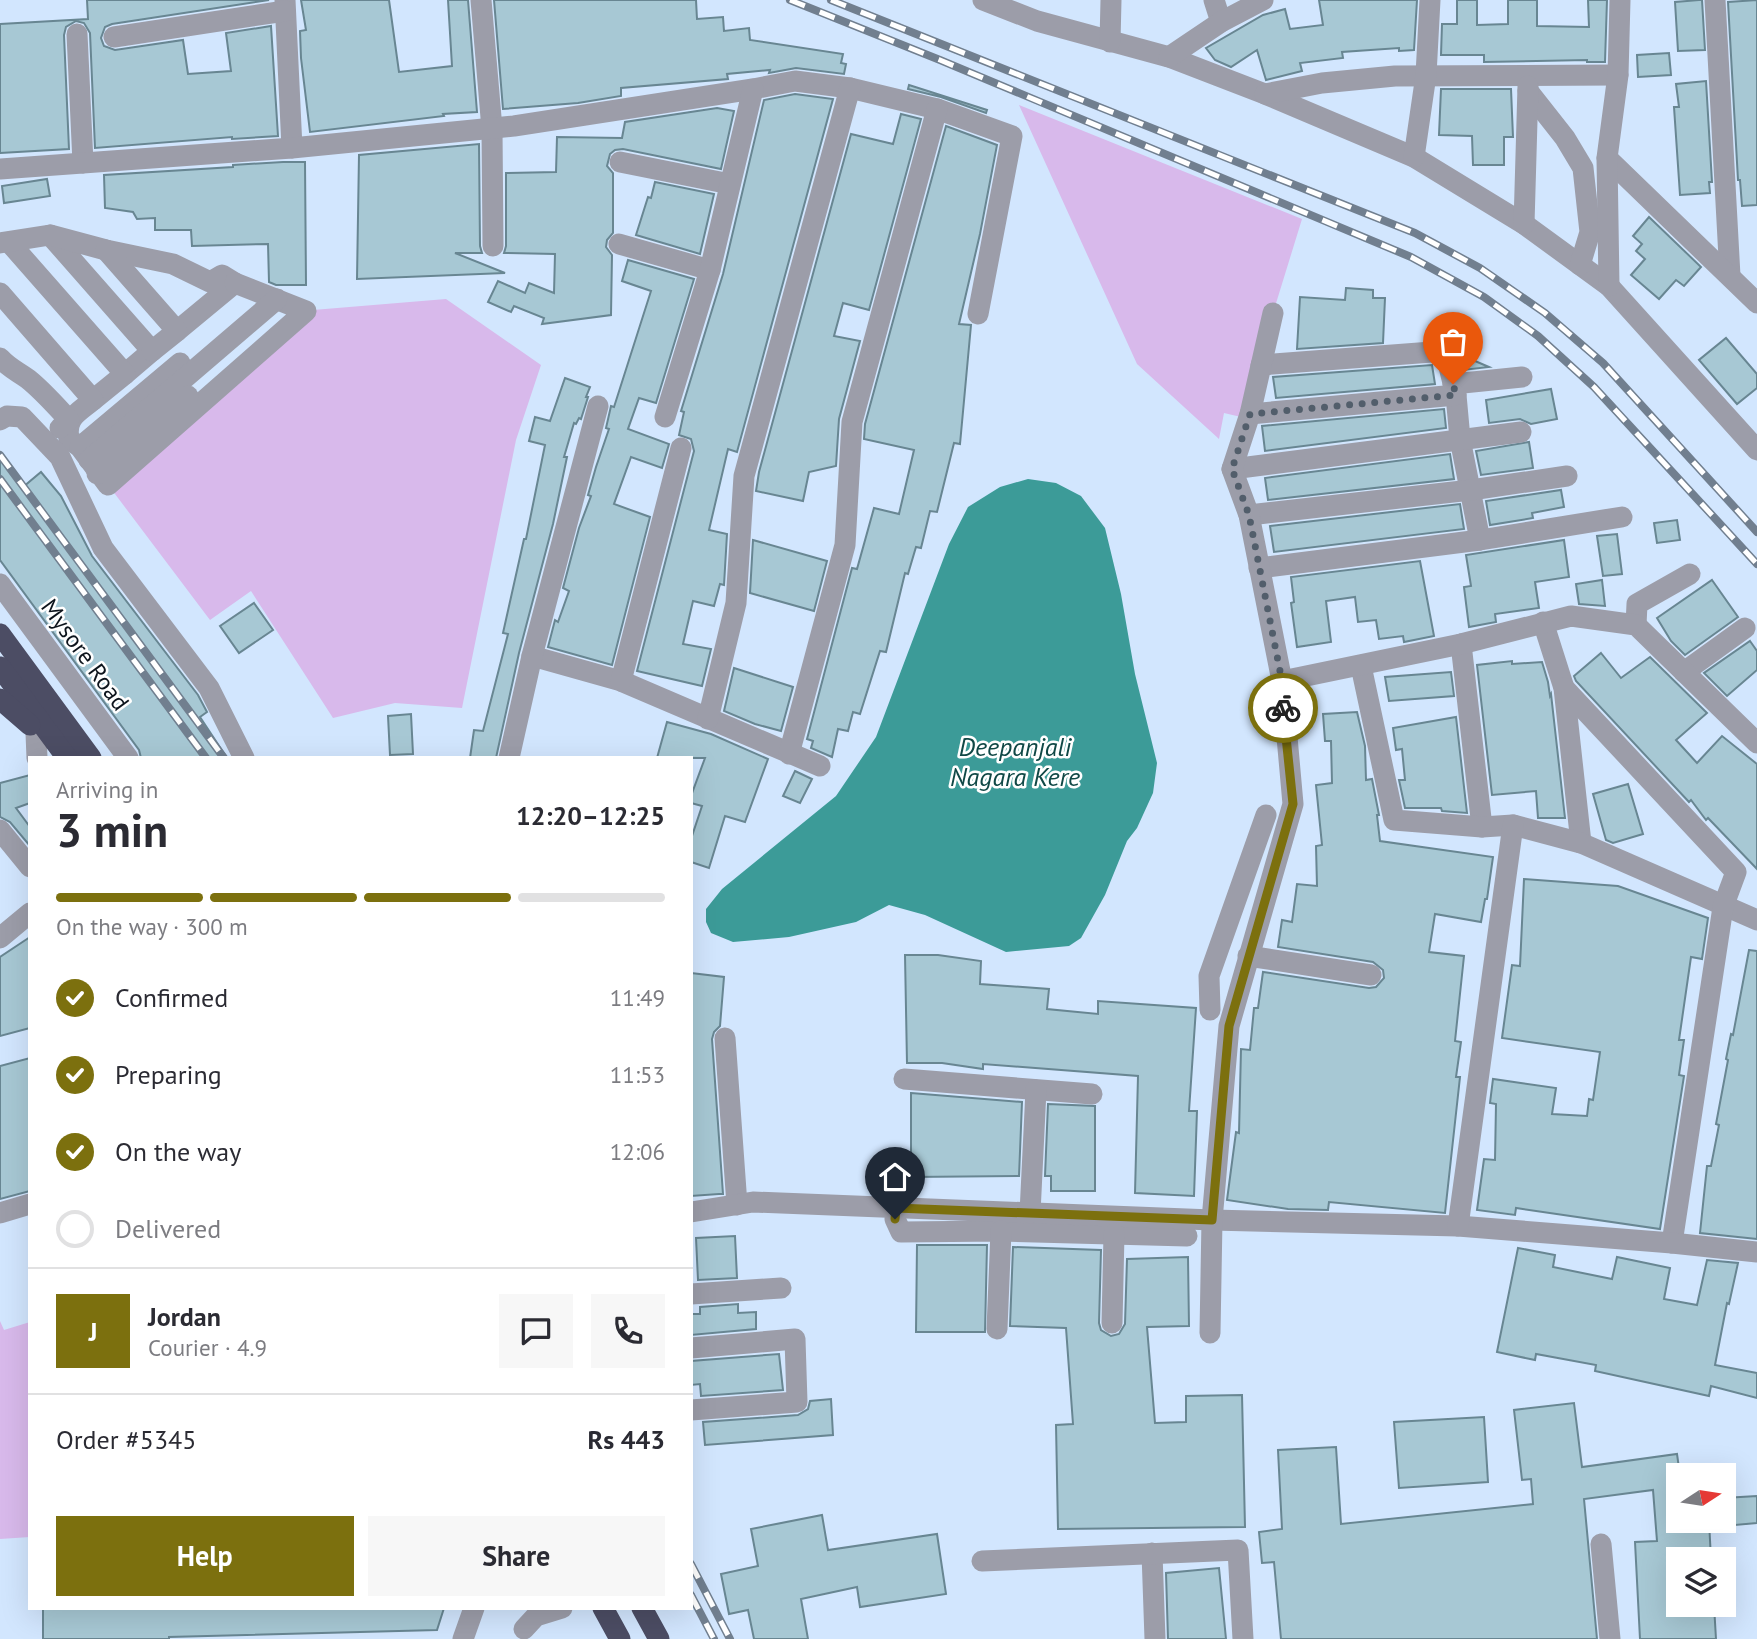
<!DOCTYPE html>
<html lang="en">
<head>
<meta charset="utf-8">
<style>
	:root { --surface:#fff; --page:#f7f7f7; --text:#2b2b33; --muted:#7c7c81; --line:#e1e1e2; --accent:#7c700e }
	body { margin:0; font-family:"PT Sans",sans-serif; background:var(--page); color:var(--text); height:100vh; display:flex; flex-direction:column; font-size:26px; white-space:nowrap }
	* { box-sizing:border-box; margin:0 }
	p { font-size:23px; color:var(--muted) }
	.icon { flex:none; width:38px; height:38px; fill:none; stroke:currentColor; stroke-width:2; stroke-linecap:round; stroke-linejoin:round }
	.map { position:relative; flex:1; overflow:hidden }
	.side { position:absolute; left:28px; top:756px; width:665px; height:854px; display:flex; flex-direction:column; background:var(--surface); border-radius:0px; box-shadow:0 7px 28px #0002 }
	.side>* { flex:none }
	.needle { width:46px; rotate:78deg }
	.buttons { position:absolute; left:1666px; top:1463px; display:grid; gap:14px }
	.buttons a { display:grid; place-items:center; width:70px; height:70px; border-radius:0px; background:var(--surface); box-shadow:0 7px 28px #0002; font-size:35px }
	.pin { position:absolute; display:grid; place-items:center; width:60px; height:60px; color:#fff; margin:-72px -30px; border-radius:50% 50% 50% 0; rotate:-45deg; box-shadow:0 0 7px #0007 }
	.pin .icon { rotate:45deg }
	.courier { position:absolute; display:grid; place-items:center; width:70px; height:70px; margin:-35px; border:5px solid #7c700e; border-radius:50%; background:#fff; color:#222; box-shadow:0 2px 9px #0007 }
	.overview em { font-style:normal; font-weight:700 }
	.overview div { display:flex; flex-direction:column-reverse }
	.overview { display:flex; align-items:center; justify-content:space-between; height:119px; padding:0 28px }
	h1 { font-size:46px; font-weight:700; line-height:52px }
	.bar { display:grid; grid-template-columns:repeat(4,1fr); gap:10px 7px; align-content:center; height:84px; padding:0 28px }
	.bar i { height:9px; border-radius:5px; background:var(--line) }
	.bar .selected { background:var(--accent) }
	.bar p { grid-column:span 4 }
	.line { display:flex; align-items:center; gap:18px; padding:0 28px; border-top:2px solid var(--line) }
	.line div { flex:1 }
	.round { display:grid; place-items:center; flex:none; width:74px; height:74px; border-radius:0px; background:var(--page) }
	ol { padding:0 28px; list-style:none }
	li { display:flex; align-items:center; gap:21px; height:77px }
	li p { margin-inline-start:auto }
	li .icon { padding:7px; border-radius:50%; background:var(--accent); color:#fff; stroke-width:4 }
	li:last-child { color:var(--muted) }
	li i { width:38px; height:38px; border:4px solid var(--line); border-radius:50% }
	.cta { display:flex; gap:14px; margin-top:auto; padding:14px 28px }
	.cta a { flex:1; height:80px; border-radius:0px; background:var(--accent); color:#fff; font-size:28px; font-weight:700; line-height:80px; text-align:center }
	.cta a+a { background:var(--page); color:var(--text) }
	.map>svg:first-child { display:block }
</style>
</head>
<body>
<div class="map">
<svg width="1757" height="1639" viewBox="0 0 1757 1639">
	<rect width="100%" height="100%" fill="#d2e6fe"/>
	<g fill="#d8b9eb">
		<polygon points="1019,105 1302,219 1241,417 1224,413 1219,439 1137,364"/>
		<polygon points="446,299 541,365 516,440 462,708 395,703 333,718 251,591 210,620 112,490 313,310"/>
		<polygon points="0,1321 4,1330 30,1322 30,1537 0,1539"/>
	</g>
	<polygon fill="#3c9b98" points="1028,479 1056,483 1081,496 1105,528 1121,594 1135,674 1157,763 1153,793 1137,828 1127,841 1105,895 1081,938 1069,946 1006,952 925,915 889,905 856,922 789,937 733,942 711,933 706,922 706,909 722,889 836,796 876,737 949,544 968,507 1000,487"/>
	<g fill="#a7c8d4" stroke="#688692" stroke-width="2">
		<polygon points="87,0 269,0 112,24 105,27 101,38 104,46 115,50 183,40 188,74 231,71 226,33 271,26 278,136 232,139 232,137 95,148 90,33 84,23 76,21 66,27 64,35 69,149 0,153 0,24 88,19"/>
		<polygon points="301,0 389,0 399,72 452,66 448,0 468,0 477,112 443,114 444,116 310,132 301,58 300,31 306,30"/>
		<polygon points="494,0 696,0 697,19 723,17 724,31 749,28 750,40 843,54 841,63 846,64 844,74 796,68 769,73 770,70 727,74 728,79 621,88 621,96 578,103 503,109"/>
		<polygon points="1319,0 1417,0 1414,50 1399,51 1399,48 1342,52 1343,58 1300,63 1302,71 1266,80 1257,50 1231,67 1215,60 1206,48 1263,15 1285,9 1290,29 1323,25"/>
		<polygon points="1457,0 1477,0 1477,25 1508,24 1508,0 1537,0 1537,26 1589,27 1588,0 1607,0 1605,62 1587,62 1587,60 1484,62 1484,55 1441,55 1442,24 1457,24"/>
		<polygon points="1699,0 1702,0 1705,50 1678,51 1675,2"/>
		<polygon points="1757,0 1757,205 1742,206 1740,180 1738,180 1728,2"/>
		<polygon points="1669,53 1671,75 1638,77 1637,55"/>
		<polygon points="1706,81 1712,182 1709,182 1710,193 1680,195 1674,107 1679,107 1676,84"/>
		<polygon points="909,85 987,110 986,113 941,97 908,89"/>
		<polygon points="1441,89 1511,89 1513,137 1504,137 1504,165 1473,165 1472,136 1439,135"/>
		<polygon points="795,94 833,99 737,452 728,449 709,530 727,534 724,585 720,584 714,606 693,601 683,644 711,649 702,686 637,671 694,451 691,439 679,435 684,412 681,411 723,274 764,100"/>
		<polygon points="717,108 734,111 721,169 623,149 615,150 610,154 607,166 613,173 613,233 607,240 606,247 612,255 611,315 542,324 544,318 514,306 511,312 488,302 498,281 525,293 529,283 554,293 555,254 504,253 506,246 506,173 556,172 557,137 622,138 625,122"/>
		<polygon points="901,114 921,119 869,310 843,303 834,336 860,341 839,419 836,466 809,472 803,501 756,491 759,472 851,134 893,144"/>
		<polygon points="946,126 997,145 980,234 959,324 971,325 960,444 954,443 937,512 930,511 921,548 916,547 908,574 905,573 886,652 880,651 860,714 853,712 848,731 838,729 832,757 811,748 813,741 807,739 852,568 857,569 874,508 899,514 914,450 864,439 865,424"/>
		<polygon points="479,144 480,246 482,253 455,253 505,273 357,279 359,155"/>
		<polygon points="283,162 305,162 306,285 276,285 269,282 268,244 192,246 191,230 155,230 155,218 137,219 133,212 105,208 104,175 233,167 233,165"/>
		<polygon points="47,179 50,196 4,203 2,186"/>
		<polygon points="655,182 714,194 700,254 636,235 648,197 651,198"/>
		<polygon points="1649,217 1701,267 1684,286 1676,280 1659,299 1631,275 1645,259 1636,251 1642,244 1633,236"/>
		<polygon points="628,260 694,279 656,403 639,398 628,429 669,444 662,468 631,457 614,504 650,517 612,665 548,647 555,620 558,622 569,591 563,588 579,528 591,496 588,495 596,467 609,429 606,428 611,406 614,407 651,291 622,281"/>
		<polygon points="1346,288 1373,290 1373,298 1385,298 1383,343 1297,349 1300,297 1345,300"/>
		<polygon points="1726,338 1757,374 1757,388 1737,404 1699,360"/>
		<polygon points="1461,355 1489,367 1463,370"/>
		<polygon points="1432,365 1435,384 1276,398 1273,377"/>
		<polygon points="565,378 590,387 586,397 588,397 581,419 579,418 576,424 574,423 564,457 567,457 553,524 519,653 496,758 470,758 474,730 483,731 508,634 503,633 524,539 526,539 545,445 529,441 535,417 550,421"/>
		<polygon points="1551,389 1557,419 1531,424 1520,419 1489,423 1486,400"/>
		<polygon points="1444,409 1446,428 1265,451 1262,426"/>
		<polygon points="1529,442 1533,468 1481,475 1476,451"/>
		<polygon points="1450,454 1454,479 1268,500 1265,478"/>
		<polygon points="0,459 23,487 41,472 61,496 92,556 198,695 207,712 200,717 227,758 141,758 139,750 0,560"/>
		<polygon points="1561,490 1564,507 1532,513 1533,518 1490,525 1486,501"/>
		<polygon points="1460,504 1464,529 1274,552 1270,526"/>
		<polygon points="1677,520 1680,540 1657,543 1654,523"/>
		<polygon points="1617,534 1622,574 1603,576 1597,536"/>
		<polygon points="753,540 827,561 814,611 750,593"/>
		<polygon points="1564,540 1569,577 1535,582 1539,608 1495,614 1496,622 1469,627 1464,587 1471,586 1466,555"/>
		<polygon points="1420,561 1434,636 1404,642 1403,636 1379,639 1376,620 1358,622 1355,597 1326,601 1331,642 1297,647 1291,603 1294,602 1291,577"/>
		<polygon points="1602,580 1605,606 1579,604 1576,584"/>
		<polygon points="1712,580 1738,617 1685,655 1671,641 1657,618"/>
		<polygon points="254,603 273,630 239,653 220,626"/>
		<polygon points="1750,641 1757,651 1757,670 1727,696 1704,673"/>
		<polygon points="1601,653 1621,678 1650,657 1707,713 1676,740 1697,763 1722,736 1757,764 1757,869 1708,818 1706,820 1691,800 1689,802 1576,681 1574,676"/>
		<polygon points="1512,661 1512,664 1542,662 1548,682 1550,696 1551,694 1565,818 1538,818 1536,791 1492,795 1477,665"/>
		<polygon points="734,668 793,687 781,731 755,724 724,711"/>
		<polygon points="1451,672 1454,696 1389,701 1385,677"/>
		<polygon points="1357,712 1365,746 1366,780 1372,779 1379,815 1377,815 1380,841 1493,857 1487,899 1485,899 1481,922 1435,914 1429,952 1464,956 1455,1041 1461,1042 1456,1077 1460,1077 1445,1213 1329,1202 1328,1210 1288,1209 1227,1200 1236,1132 1239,1133 1241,1049 1250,1050 1254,1008 1258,1008 1263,972 1369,988 1376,987 1384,978 1383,970 1373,962 1278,947 1282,920 1292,922 1297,884 1317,886 1316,846 1322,845 1316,785 1332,783 1331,741 1325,741 1323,714"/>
		<polygon points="411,714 413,754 390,755 388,716"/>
		<polygon points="1456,717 1467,813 1442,811 1441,808 1405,808 1399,780 1405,780 1402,749 1396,750 1393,728"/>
		<polygon points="667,722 711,734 768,759 745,822 725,816 709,868 691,862 691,839 702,806 691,803 691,796 705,758 657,758"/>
		<polygon points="795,771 812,779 800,803 783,796"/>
		<polygon points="30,775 30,803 16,808 30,827 30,846 10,822 0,817 0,783"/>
		<polygon points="1628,784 1643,834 1613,843 1606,840 1593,794"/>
		<polygon points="1524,879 1618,886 1708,918 1702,959 1691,957 1679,1040 1684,1040 1679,1075 1684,1076 1660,1229 1516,1208 1515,1215 1477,1210 1484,1159 1495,1160 1496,1104 1490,1103 1493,1079 1556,1088 1552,1114 1587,1116 1589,1099 1593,1100 1600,1052 1502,1038 1512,965 1520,966"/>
		<polygon points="30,937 30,1028 0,1036 0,957"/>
		<polygon points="1749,950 1757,951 1757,1239 1700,1233 1707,1166 1711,1166 1719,1125 1716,1124 1728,1060 1726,1059 1731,1034 1733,1035"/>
		<polygon points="905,955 938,955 981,961 980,984 1049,989 1047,1009 1098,1014 1098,1001 1196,1008 1189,1111 1197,1111 1194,1196 1135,1193 1138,1076 983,1064 983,1069 942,1063 907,1063"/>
		<polygon points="691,973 724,977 720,1026 714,1032 712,1039 723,1194 719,1194 691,1196"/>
		<polygon points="30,1058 30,1191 0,1199 0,1066"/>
		<polygon points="911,1093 1022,1102 1019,1176 911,1177"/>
		<polygon points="1048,1104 1095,1106 1095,1191 1051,1191 1051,1176 1045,1176"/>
		<polygon points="735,1236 737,1278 698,1280 696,1238"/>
		<polygon points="917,1245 987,1245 985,1332 916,1332"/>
		<polygon points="1013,1247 1101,1250 1099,1323 1101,1330 1111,1336 1119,1334 1125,1324 1127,1259 1188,1257 1189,1326 1147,1327 1155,1423 1186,1422 1186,1396 1242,1395 1245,1527 1058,1529 1056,1425 1073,1424 1066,1328 1010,1326"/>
		<polygon points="1518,1248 1555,1255 1553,1267 1612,1279 1617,1257 1670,1268 1664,1299 1697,1305 1707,1260 1738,1263 1729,1304 1727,1303 1715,1365 1757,1373 1757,1398 1711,1386 1709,1396 1595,1371 1596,1365 1536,1354 1535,1360 1497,1352"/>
		<polygon points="738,1304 738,1313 756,1312 756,1329 691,1335 691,1314 700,1314 700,1307"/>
		<polygon points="779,1354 783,1390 701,1396 700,1384 691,1385 691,1361"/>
		<polygon points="831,1399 833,1435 705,1445 703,1422 798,1415 808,1409 810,1401"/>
		<polygon points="1574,1403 1582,1467 1677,1454 1680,1475 1678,1521 1709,1521 1711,1559 1678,1559 1678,1605 1714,1605 1716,1639 1640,1639 1635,1542 1657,1541 1653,1490 1584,1499 1597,1639 1281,1639 1274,1562 1262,1563 1259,1532 1282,1529 1278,1450 1336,1447 1341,1524 1533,1504 1531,1479 1522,1480 1514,1410"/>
		<polygon points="1484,1417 1488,1482 1399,1488 1394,1422"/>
		<polygon points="1757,1496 1757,1523 1724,1526 1724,1498"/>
		<polygon points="822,1515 828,1550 937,1534 946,1594 860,1607 857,1587 801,1599 808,1639 754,1639 748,1610 729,1614 721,1574 758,1566 751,1529"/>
		<polygon points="1219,1568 1226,1639 1168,1639 1166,1573"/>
		<polygon points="43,1608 444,1608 437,1630 169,1637 169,1639 43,1639"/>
	</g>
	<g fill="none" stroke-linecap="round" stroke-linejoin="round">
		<g stroke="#9c9da9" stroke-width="21">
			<polyline points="285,0 292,148"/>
			<polyline points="481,0 492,129 493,246"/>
			<polyline points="983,0 1037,21 1169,57 1265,94 1414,157 1524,224 1609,286 1757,450"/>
			<polyline points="1214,0 1221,22"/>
			<polyline points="1715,0 1730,276"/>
			<polyline points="77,34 83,163"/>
			<polyline points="114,37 285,11"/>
			<polyline points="1110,42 1111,0"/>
			<polyline points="1169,57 1221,22 1263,0"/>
			<polyline points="1528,91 1565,138 1583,168 1590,232 1580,265"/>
			<polyline points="1265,94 1322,83 1395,76 1618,75"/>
			<polyline points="1414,157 1426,75 1430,0"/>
			<polyline points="1607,158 1757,303"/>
			<polyline points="620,162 730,184"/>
			<polyline points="0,169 292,148 514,126 753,89 795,81 850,88 937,109 1012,136 978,314"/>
			<polyline points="1524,224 1528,86"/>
			<polyline points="50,235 152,351 125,374"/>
			<polyline points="9,242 125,374 93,400"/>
			<polyline points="0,243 50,235 106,250 173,264 210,282 222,275 235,283 177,331"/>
			<polyline points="619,244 710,270"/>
			<polyline points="106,250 177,331 152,351"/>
			<polyline points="1609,286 1607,158 1618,75 1620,0"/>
			<path d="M0,293L93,400C78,413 65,417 69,439L80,447L108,485L306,311L235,283"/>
			<path d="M0,358C9,368 17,371 28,379C43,391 56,406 69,420L60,428"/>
			<polyline points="1261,365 1445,351 1456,395 1460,439 1480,540"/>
			<polyline points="1453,384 1522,377"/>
			<polyline points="1250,414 1456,395"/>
			<polyline points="665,417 710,270 753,89"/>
			<polyline points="0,420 7,416 22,417 60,457 103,548 209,688 244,758"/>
			<polyline points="80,447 180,363"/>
			<polyline points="89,460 277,299"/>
			<polyline points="1232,469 1521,432"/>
			<polyline points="97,474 188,396"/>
			<polyline points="1249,515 1471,490 1567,476"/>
			<polyline points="1259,568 1480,540 1622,517"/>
			<polyline points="0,584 128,758"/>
			<polyline points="1543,622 1564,688 1581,843"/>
			<polyline points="1636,625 1637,604 1690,574"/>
			<polyline points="1461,644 1482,827"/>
			<polyline points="532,656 621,681 820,766"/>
			<polyline points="1361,666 1394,820 1482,827 1513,825 1581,843 1757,920"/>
			<polyline points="1684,672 1745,628"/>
			<polyline points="621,681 681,448"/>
			<polyline points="1282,681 1461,644 1571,616 1636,625 1757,743"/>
			<polyline points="1564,688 1736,872 1723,907 1672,1243"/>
			<polyline points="708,719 736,603 744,476 850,88"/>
			<polyline points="36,733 37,758"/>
			<polyline points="789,754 845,545 852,422 937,109"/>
			<polyline points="509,758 532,656 598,406"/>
			<polyline points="0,830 30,867"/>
			<polyline points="0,938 30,913"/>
			<polyline points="1248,956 1371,975"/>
			<polyline points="1210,1010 1209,976 1266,815"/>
			<polyline points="725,1038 737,1205"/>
			<polyline points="904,1079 1092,1094"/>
			<polyline points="896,1208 895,1219 901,1232 1001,1231 1187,1236"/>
			<polyline points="691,1212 753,1202 1212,1220 1458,1226 1672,1243 1757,1252"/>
			<polyline points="0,1213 30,1204"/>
			<polyline points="1030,1213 1036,1090"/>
			<polyline points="1458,1226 1513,825"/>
			<polyline points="691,1294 781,1288"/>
			<polyline points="1112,1323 1114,1234"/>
			<polyline points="997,1329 1001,1231"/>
			<polyline points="1210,1333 1212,1220 1229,1026 1293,804 1282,681 1249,515 1232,469 1250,414 1273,313"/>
			<polyline points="691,1348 795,1339 797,1402 691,1410"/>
			<polyline points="1601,1544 1610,1639"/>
			<polyline points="1152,1553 1155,1639"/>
			<polyline points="982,1561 1238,1550 1243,1639"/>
			<polyline points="524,1629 536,1616 562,1608"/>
			<polyline points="463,1639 474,1608"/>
		</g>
		<g stroke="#4c4d64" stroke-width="21">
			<polyline points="0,634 91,758"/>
			<polyline points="0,667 67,758"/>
			<polyline points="0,699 30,725"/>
			<polyline points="603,1608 620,1639"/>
			<polyline points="642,1608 659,1639"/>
		</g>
		<g stroke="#717f8f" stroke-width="8">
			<g id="rail">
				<polyline points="790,0 940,60 1411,257 1484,297 1538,336 1594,387 1757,564"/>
				<polyline points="831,0 1415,233 1480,268 1545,313 1603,363 1757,532"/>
				<polyline points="0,455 224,758"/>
				<polyline points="0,479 206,758"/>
				<polyline points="691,1564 730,1639"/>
				<polyline points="691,1595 714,1639"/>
			</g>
		</g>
		<use href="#rail" stroke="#fff" stroke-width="5" stroke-dasharray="16" stroke-linecap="butt"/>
	</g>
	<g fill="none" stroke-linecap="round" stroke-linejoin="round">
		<polyline stroke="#525e6b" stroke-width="7" stroke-dasharray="0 12.6" points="1283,708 1282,681 1249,515 1232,469 1250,414 1456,395 1453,384"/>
		<polyline stroke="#7c700e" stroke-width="9" points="895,1219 896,1208 1212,1220 1229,1026 1293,804 1283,708"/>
	</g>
	<g text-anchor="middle" stroke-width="5" stroke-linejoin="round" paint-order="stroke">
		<g font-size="24" fill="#0d141c" stroke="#fff">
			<text transform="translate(85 655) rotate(54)" y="8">Mysore Road</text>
		</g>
		<g font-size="26" font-style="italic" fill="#104846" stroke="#fff">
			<text x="1015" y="756">Deepanjali<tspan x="1015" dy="30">Nagara Kere</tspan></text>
		</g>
	</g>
</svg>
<div class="buttons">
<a><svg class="needle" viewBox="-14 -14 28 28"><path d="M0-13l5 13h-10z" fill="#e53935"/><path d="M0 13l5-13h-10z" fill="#7c7c81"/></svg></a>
<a><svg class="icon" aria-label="layers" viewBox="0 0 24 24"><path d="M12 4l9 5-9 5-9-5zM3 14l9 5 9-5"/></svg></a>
</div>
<div class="pin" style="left:1453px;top:384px;background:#ea580c"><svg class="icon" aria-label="bag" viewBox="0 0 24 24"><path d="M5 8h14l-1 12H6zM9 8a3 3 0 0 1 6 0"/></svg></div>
<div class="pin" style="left:895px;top:1219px;background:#1f2937"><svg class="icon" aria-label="home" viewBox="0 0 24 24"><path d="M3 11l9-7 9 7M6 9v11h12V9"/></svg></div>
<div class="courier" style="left:1283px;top:708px"><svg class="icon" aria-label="bike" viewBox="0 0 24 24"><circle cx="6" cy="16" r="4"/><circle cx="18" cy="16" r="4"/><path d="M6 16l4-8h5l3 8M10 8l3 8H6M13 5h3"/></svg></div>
<section class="side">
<div class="overview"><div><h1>3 min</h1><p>Arriving in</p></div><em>12:20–12:25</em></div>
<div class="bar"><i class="selected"></i><i class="selected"></i><i class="selected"></i><i></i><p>On the way · 300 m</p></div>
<ol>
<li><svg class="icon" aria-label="check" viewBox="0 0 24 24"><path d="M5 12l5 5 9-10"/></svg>Confirmed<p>11:49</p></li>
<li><svg class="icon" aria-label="check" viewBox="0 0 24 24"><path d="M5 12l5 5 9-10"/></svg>Preparing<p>11:53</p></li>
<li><svg class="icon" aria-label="check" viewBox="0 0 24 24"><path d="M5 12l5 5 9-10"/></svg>On the way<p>12:06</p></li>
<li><i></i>Delivered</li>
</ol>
<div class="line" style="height:126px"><b class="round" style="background:var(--accent);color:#fff">J</b><div><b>Jordan</b><p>Courier · 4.9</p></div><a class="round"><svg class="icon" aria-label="chat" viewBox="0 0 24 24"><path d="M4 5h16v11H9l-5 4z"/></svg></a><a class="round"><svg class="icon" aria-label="phone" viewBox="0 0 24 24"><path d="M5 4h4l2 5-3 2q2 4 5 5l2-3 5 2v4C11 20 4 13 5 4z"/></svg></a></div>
<div class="line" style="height:91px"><div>Order #5345</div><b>Rs 443</b></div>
<div class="cta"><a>Help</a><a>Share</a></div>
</section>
</div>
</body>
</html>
